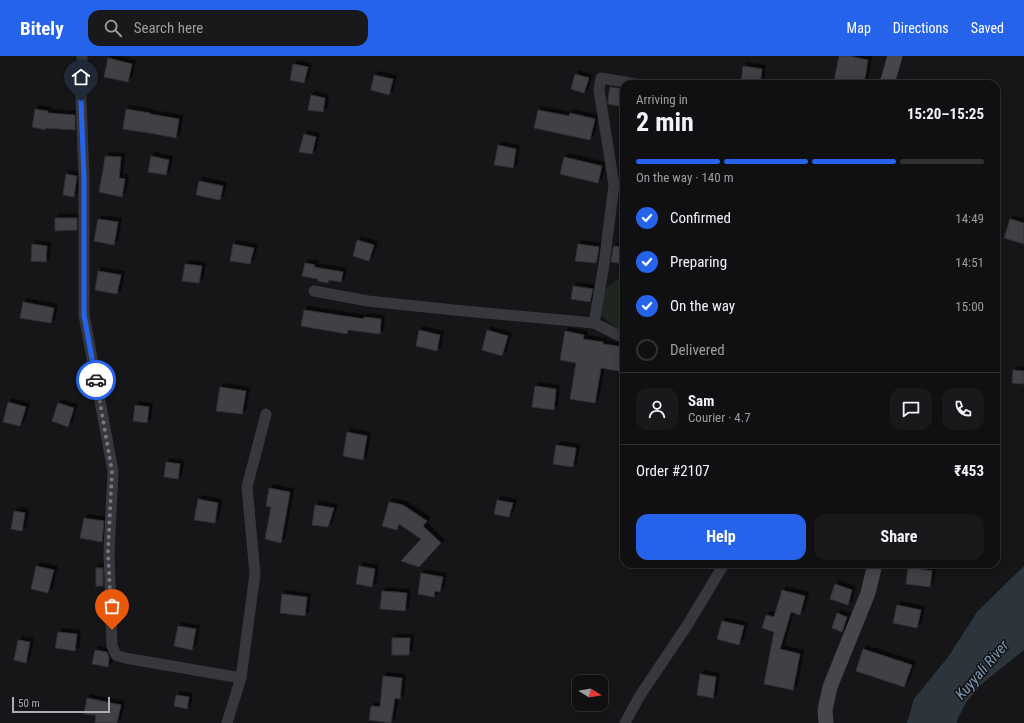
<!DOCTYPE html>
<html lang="en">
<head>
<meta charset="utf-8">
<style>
	:root { --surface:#101012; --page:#19191b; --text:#f1f3f6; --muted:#9c9d9f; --line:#303032; --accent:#2563eb }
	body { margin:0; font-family:"Roboto Condensed",sans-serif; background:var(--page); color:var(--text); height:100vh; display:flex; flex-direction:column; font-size:15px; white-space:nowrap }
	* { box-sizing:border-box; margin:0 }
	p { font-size:13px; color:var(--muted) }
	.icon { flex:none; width:22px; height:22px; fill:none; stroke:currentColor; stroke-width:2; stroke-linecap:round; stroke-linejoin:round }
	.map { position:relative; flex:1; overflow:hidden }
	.details { position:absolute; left:620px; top:24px; width:380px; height:488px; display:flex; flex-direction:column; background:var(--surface); border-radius:12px; box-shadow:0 2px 10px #0003,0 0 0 1px var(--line) }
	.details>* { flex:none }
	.needle { width:26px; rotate:101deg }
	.tools { position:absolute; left:572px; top:619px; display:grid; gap:8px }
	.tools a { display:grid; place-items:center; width:36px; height:36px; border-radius:8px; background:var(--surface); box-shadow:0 2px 10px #0003,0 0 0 1px var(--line); font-size:20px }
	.scale { position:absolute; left:12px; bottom:10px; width:98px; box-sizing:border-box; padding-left:4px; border:2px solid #a8adb8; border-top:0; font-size:11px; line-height:14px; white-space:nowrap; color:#a8adb8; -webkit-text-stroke:3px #111113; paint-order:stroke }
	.pin { position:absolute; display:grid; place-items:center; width:34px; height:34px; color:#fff; margin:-41px -17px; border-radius:50% 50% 50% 0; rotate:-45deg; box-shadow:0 0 4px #0007 }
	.pin .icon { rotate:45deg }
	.courier { position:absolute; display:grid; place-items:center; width:40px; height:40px; margin:-20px; border:3px solid #2563eb; border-radius:50%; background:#fff; color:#222; box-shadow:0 1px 5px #0007 }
	.summary em { font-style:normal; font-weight:700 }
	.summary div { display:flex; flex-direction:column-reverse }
	.summary { display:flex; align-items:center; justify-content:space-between; height:68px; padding:0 16px }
	h1 { font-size:26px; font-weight:700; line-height:30px }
	.bar { display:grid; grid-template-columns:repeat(4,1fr); gap:6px 4px; align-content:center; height:48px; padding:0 16px }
	.bar i { height:5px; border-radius:3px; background:var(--line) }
	.bar .selected { background:var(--accent) }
	.bar p { grid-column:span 4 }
	.line { display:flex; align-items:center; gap:10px; padding:0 16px; border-top:1px solid var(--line) }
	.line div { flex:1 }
	.round { display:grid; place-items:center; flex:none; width:42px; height:42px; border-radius:12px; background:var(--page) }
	ol { padding:0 16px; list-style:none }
	li { display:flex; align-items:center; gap:12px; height:44px }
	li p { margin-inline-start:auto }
	li .icon { padding:4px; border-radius:50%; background:var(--accent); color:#fff; stroke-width:4 }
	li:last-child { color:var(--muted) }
	li i { width:22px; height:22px; border:2px solid var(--line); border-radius:50% }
	.primary-button { display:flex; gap:8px; margin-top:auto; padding:8px 16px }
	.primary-button a { flex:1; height:46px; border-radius:12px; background:var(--accent); color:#fff; font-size:16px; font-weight:700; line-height:46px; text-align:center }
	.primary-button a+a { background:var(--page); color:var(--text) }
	header { display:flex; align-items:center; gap:24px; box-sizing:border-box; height:56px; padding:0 20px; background:var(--accent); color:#fff }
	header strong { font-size:19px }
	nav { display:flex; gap:22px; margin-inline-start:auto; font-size:14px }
	.search { width:280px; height:36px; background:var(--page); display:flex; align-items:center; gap:10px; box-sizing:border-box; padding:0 14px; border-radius:12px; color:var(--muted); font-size:15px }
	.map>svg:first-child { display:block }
</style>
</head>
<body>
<header>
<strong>Bitely</strong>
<div class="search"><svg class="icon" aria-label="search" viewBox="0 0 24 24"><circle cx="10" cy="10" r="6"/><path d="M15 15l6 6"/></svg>Search here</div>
<nav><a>Map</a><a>Directions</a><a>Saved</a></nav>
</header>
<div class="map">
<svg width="1024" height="667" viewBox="0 0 1024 667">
	<defs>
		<filter id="shadow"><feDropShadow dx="3.5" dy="-3.5" stdDeviation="0" flood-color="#0009"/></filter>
	</defs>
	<rect width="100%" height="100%" fill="#161618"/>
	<polygon fill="#1e261f" points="623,219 624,219 624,276 619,274 601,259 602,235"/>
	<polygon fill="#2c353c" points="1024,510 1024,594 984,626 967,645 957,664 957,667 907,667 914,643 948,601 977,556"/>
	<g fill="#404145" stroke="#303034" filter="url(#shadow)">
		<polygon points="839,0 849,0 868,4 864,28 850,28 834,25"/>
		<polygon points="108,2 132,8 128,26 104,21"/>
		<polygon points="293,8 308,11 304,27 290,24"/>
		<polygon points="743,10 762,13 760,28 741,28"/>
		<polygon points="575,18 589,22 584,37 571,33"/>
		<polygon points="374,19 393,23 389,39 371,34"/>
		<polygon points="610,31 624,33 624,51 608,48 608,44"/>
		<polygon points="311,39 325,42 323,56 308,54"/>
		<polygon points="35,53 48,55 48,57 75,59 75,74 45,72 45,74 32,71"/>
		<polygon points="126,53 150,57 150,58 179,63 176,82 155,78 123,73"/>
		<polygon points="538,54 569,60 570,57 595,63 590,84 534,72"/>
		<polygon points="304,78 316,81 312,98 299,96"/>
		<polygon points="498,89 516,93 513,112 494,109"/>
		<polygon points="105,100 121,101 119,122 125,123 122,141 99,136 104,109"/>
		<polygon points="151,100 169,104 166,119 148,116"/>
		<polygon points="564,101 602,110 598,127 560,118"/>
		<polygon points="66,118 77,120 74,141 63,139"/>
		<polygon points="199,125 223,130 220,144 196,139"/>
		<polygon points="55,162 77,162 77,174 55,175"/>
		<polygon points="98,163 118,166 114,189 94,185"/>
		<polygon points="1010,163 1024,167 1024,188 1004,182"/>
		<polygon points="357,184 374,189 369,205 353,200"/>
		<polygon points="32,188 47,190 46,206 31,205"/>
		<polygon points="233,188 254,192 250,208 230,205"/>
		<polygon points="578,188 599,191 597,204 596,204 596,207 575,205"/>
		<polygon points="614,190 624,191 624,208 611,206 613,192 614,192"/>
		<polygon points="305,207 315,209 314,211 343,216 341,226 329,224 328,227 318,225 318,223 302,220"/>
		<polygon points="185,208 202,210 199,227 182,225"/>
		<polygon points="98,215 121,219 117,238 95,234"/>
		<polygon points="573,230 593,233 590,246 571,243"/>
		<polygon points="23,246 54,252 51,267 20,262"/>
		<polygon points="304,254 364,263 364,261 381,263 380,278 348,274 347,278 301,270"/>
		<polygon points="419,274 440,279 437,295 416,290"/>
		<polygon points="487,274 508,280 502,300 482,294"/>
		<polygon points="565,275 584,279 583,283 603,286 603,288 624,291 624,316 601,312 595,347 570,343 576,307 560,304"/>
		<polygon points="1013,314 1024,315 1024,328 1012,327"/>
		<polygon points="535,330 556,333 554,354 532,351"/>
		<polygon points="220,331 246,335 242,358 216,355"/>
		<polygon points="8,346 26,351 20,370 3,366"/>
		<polygon points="58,347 74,352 68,371 52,365"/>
		<polygon points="135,349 149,351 147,367 133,365"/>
		<polygon points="347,376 367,380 363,404 343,400"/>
		<polygon points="556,389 576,392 573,411 553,408"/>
		<polygon points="166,406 180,408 178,423 164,421"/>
		<polygon points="269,432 290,436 281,487 265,483 271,451 266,450"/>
		<polygon points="198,443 218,447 215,467 194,464"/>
		<polygon points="497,444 513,447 509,461 494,458"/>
		<polygon points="389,446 403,449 427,465 423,470 441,487 419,511 401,505 421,483 399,468 397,474 382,470"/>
		<polygon points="315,449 334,452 328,471 312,469"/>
		<polygon points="14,455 25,457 22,475 11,473"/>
		<polygon points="84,462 104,465 102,486 80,482"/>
		<polygon points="36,510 54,514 48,537 31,533"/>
		<polygon points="359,510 375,513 372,531 356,528"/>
		<polygon points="908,511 932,515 930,531 906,528"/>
		<rect x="96" y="512" width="7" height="18"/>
		<polygon points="421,517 443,521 440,536 435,535 434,541 418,538"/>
		<polygon points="835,528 852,534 848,549 830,543"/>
		<polygon points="782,534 805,540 800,559 791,556 780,593 800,598 793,634 764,628 774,576 762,572 766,559 774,561"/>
		<polygon points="382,535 407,537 405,555 380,553"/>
		<polygon points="282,538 307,541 305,560 280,557"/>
		<polygon points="98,540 103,540 104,557 96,556"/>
		<polygon points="897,549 921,554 917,572 893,567"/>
		<polygon points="837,557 847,561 842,576 832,572"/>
		<polygon points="722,565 744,570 739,589 717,583"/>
		<polygon points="178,570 196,573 192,594 174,590"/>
		<polygon points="58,576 77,578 75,595 55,592"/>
		<polygon points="392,582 410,582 409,599 392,599"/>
		<polygon points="18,584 30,586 26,607 14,604"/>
		<polygon points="863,593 912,609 904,631 856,615"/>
		<polygon points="95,594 107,596 109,601 108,611 92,608"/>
		<polygon points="700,618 716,621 713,642 697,639"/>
		<polygon points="383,620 402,622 400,643 395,642 391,667 369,664 371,650 380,651"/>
		<polygon points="176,639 189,641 187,653 174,650"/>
		<polygon points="87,642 121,649 117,667 95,667 96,659 84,658"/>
	</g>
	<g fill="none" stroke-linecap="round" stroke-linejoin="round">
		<g stroke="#37383d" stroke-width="11">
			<polyline points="82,0 81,45 84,122 84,259 113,415 109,496 112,590 116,599 125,602 241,622"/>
			<polyline points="314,235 368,245 454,254 594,267 624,282"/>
			<polyline points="594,267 604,208 614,129 599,34 601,22 636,28"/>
			<polyline points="227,667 241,622 255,518 247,431 266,358"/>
			<polyline points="625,667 639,641 688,568 724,508"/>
		</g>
		<g stroke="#45474d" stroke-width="15">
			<polyline points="887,28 895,0"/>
			<polyline points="826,667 825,654 830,631 868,537 875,508"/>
		</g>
	</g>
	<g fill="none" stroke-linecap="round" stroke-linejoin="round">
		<polyline stroke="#757880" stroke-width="4" stroke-dasharray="0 7.2" points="96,324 112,415 108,496 112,574"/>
		<polyline stroke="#2563eb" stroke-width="5" points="81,45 84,122 84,259 96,324"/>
	</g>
	<g text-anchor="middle" stroke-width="3" stroke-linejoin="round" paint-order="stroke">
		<g font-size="15" font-style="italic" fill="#7f9bb3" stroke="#111113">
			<text transform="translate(982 614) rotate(-49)" y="5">Kuyyali River</text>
		</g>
	</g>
</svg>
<div class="tools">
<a><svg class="needle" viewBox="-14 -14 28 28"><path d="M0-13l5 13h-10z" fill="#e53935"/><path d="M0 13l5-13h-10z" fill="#9c9d9f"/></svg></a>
</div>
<div class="scale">50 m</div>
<div class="pin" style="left:112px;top:574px;background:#ea580c"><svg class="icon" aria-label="bag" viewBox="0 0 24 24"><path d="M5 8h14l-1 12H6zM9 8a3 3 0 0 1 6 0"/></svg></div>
<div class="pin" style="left:81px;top:45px;background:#1f2937"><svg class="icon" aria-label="home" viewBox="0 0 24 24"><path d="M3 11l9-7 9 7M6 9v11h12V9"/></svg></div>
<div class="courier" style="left:96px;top:324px"><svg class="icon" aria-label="car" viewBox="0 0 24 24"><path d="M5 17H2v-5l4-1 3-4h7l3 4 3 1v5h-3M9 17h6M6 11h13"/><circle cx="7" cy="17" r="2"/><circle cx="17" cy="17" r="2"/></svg></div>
<section class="details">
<div class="summary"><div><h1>2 min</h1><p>Arriving in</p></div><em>15:20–15:25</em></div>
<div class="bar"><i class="selected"></i><i class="selected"></i><i class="selected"></i><i></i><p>On the way · 140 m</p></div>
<ol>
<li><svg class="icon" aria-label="check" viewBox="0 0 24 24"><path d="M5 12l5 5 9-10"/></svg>Confirmed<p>14:49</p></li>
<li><svg class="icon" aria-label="check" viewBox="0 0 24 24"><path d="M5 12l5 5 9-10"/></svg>Preparing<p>14:51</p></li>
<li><svg class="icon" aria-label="check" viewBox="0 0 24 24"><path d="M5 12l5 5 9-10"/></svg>On the way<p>15:00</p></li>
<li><i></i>Delivered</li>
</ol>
<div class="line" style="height:72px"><a class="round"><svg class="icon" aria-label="person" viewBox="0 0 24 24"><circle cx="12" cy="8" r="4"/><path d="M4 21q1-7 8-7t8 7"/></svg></a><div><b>Sam</b><p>Courier · 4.7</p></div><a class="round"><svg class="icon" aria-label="chat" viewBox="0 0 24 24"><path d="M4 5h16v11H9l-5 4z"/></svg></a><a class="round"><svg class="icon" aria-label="phone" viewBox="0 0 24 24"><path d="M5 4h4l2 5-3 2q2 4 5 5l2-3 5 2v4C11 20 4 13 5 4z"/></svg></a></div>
<div class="line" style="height:52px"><div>Order #2107</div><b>₹453</b></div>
<div class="primary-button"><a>Help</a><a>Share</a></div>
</section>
</div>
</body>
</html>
